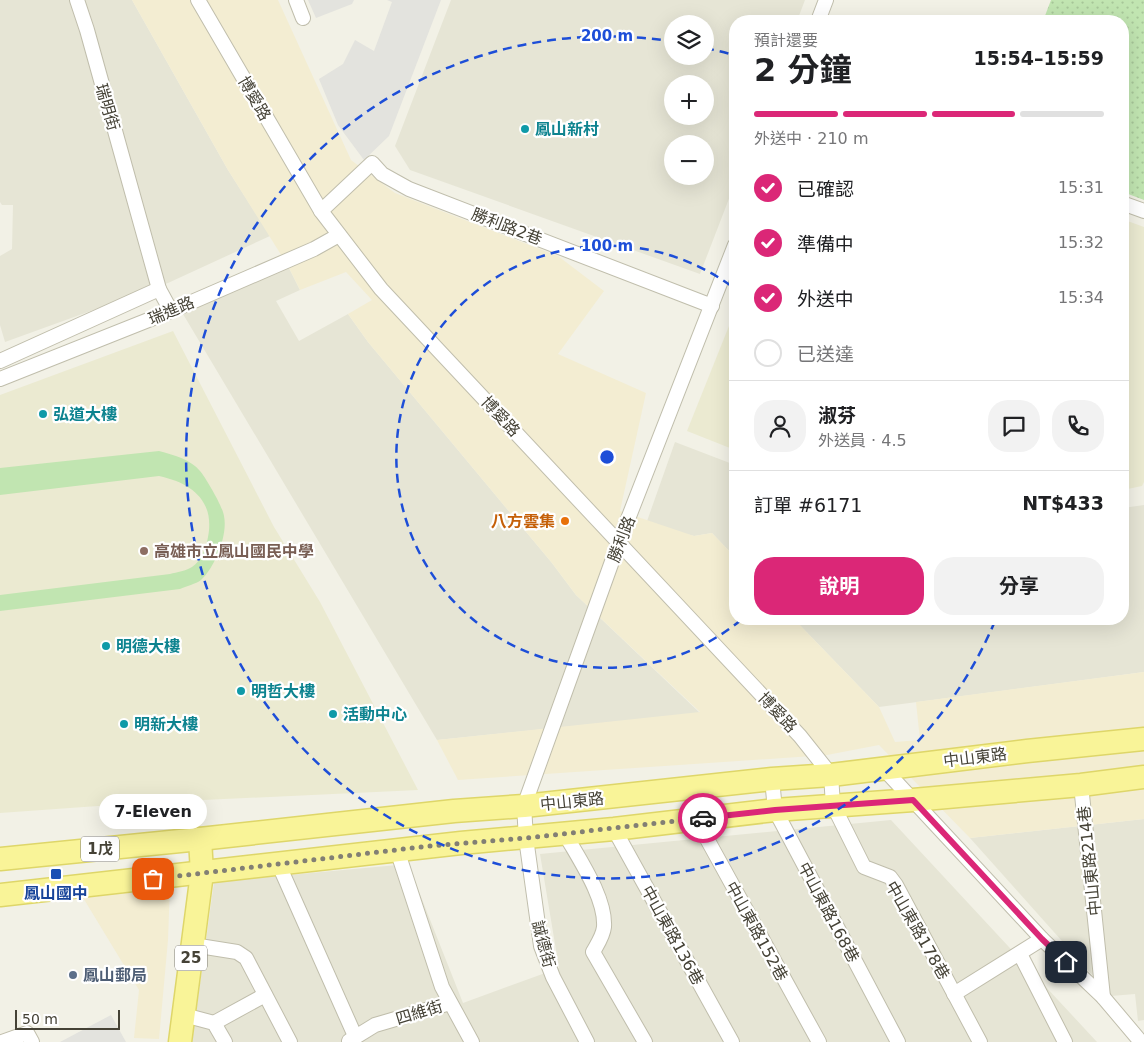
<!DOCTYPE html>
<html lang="zh-TW">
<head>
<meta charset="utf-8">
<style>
	:root { --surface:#fff; --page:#f2f2f2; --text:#202124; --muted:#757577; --line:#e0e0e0; --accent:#db2777 }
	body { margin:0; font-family:"DejaVu Sans","Noto Sans TC",sans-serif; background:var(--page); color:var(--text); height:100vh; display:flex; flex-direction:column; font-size:19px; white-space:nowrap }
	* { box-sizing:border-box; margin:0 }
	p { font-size:16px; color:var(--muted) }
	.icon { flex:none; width:28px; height:28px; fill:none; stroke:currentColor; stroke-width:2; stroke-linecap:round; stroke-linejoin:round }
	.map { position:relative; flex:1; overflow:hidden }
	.sheet { position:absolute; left:729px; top:15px; width:400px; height:610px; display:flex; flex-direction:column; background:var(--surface); border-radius:20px; box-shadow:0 5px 20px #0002 }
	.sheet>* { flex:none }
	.controls { position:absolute; left:664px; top:15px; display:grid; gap:10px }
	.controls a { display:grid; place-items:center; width:50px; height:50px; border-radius:50%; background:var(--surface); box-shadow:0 5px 20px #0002; font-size:25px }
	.scale { position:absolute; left:15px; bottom:12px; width:105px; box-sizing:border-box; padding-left:5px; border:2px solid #454236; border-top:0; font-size:14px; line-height:18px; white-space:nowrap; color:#454236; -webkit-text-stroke:4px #fff; paint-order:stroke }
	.pin { position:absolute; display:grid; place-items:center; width:42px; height:42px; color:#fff; margin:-21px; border-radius:10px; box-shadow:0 2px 8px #0006 }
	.courier { position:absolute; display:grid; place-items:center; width:50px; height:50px; margin:-25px; border:4px solid #db2777; border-radius:50%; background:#fff; color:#222; box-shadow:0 1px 6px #0007 }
	.bubble { position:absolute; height:35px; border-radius:18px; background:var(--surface); box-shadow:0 5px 20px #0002; font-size:16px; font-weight:700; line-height:35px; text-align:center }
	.overview em { font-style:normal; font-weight:700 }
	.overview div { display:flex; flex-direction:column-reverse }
	.overview { display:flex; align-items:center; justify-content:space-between; height:85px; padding:0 25px }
	h1 { font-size:32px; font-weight:700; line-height:38px }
	.bar { display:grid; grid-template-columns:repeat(4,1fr); gap:8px 5px; align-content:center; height:60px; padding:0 25px }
	.bar i { height:6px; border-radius:4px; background:var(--line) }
	.bar .current { background:var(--accent) }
	.bar p { grid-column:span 4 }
	.line { display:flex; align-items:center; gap:12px; padding:0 25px; border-top:1px solid var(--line) }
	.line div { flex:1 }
	.round { display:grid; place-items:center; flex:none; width:52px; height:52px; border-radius:20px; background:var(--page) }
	ol { padding:0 25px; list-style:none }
	li { display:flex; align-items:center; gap:15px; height:55px }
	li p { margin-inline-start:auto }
	li .icon { padding:5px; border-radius:50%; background:var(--accent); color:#fff; stroke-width:4 }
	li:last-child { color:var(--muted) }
	li i { width:28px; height:28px; border:2px solid var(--line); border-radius:50% }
	.button { display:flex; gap:10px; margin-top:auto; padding:10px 25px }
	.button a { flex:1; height:58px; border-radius:20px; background:var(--accent); color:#fff; font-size:20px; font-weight:700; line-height:58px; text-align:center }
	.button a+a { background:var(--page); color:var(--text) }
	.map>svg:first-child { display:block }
</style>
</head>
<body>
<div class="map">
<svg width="1144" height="1042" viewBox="0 0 1144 1042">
	<defs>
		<pattern id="park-dots" width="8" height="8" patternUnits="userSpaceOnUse" patternTransform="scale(1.25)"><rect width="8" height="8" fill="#c1e5b1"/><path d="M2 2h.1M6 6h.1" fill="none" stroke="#a7c699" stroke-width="1.8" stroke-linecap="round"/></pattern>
	</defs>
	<rect width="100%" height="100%" fill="#f2f1e6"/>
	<g fill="#e6e5d5" fill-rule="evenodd">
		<polygon points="0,0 132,0 228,170 270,236 168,283 5,342 0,325 0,256 12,249 13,205 2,205 0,202"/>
		<path d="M451,0H805L797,21H735V183L700,274L410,170L395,146ZM672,24H705V56H672ZM672,84H705V116H672ZM672,144H705V176H672Z"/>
		<polygon points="288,266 300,290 276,301 299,341 348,314 368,342 552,563 576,595 700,713 437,740 180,309"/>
		<polygon points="675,442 735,465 735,557 712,533 694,536 646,524"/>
		<polygon points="1144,505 1144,672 879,707 794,619 1122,619 1123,508"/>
		<polygon points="1144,819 1144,1020 1138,1021 1135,994 1111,996 970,838"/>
		<polygon points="891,820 1097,1042 192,1042 214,882 408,864 463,1003 559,968 540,854"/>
	</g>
	<g fill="#f3edd2">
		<polygon points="132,0 278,0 351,160 395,193 558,256 604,291 558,354 646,393 620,511 694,536 712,533 735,557 735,619 794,619 879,707 895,742 920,740 916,702 1144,672 1144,819 970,838 879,745 827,755 458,780 437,740 700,712 576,595 552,563 368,342 348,314 372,300 346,272 300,290 288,266 228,170"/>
		<polygon points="170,885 168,940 159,1039 134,1038 139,990 82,896"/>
	</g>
	<g fill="#ebead1">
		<polygon points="1122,219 1144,227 1144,482 1142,486 1123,490"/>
		<polygon points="735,311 735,450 687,431"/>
		<polygon points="173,331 274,527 320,602 418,790 140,803 0,813 0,395"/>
	</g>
	<path fill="#c1e5b1" d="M159,451C174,455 190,459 200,471C206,478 223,507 224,516C228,535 215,567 201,580C196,584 186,586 180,589L0,611V595L170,574C177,572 186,571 192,567C202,560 206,548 208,537C215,501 192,483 159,476L0,495V468Z"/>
	<polygon fill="url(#park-dots)" points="1051,0 1144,0 1144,200 1123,192 1122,21 1043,21"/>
	<g fill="#e3e3de">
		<polygon points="308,0 354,0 352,4 316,18"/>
		<polygon points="387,0 441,0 389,136 364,160 338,125 319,79 343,64 355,40 374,51 392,2"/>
		<polygon points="111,1015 126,1042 60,1042"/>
	</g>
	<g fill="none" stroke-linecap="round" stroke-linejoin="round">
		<g stroke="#c0beac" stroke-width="16">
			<g id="minor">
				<polyline points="77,0 87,30 159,289 171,311"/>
				<polyline points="198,0 321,211 381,289 800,736 831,775 833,805 864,867 890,877 896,885 980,1042"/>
				<polyline points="296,0 303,18"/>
				<polyline points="818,21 826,0"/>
				<polyline points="1122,203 1144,211"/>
				<polyline points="321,211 372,163 382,174 409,189 712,306"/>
				<polyline points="0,361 159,289"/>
				<polyline points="0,379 171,311 314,249 339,235"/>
				<polyline points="884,769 1042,939 1103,997 1141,1042"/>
				<polyline points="772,779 775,810 898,1042"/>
				<polyline points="1081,785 1103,997"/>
				<polyline points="696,819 819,1042"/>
				<polyline points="614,829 732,1042"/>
				<path d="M565,834C579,859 606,898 604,927C603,936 598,943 593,952L645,1042"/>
				<polyline points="397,850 442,987 472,1042"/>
				<polyline points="278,863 355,1036"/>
				<polyline points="193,945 237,952 246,958 290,1042"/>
				<polyline points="1020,954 1065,1042"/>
				<polyline points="954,994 1042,939"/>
				<polyline points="184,1015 214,1023 225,1042"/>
				<polyline points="214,1023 265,995"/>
				<polyline points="349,1041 375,1025 450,1003"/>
				<polyline points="2,1042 27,1033 32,1042"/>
				<polyline points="587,1042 553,977 541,946 526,838 524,806 619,542 735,245"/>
			</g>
		</g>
		<g stroke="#ded669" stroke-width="25">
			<g id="primary">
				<polyline points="0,859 200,839 454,811 524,806 772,779 831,775 1027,751 1144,739"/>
				<polyline points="0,895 461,843 614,829 775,810 913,800 1081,785 1144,777"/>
				<polyline points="180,1042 202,873 200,839"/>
			</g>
		</g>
		<use href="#minor" stroke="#fff" stroke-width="14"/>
		<use href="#primary" stroke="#f9f498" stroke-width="22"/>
	</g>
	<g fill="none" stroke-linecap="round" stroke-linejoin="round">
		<polyline stroke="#827f74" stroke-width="5" stroke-dasharray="0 9" points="153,879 429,846 526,838 703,818"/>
		<polyline stroke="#db2777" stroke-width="6" points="703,818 775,810 913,800 1042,939 1066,962"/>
	</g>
	<g fill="none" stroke="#1d4ed8" stroke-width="2.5" stroke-dasharray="9 6">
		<path d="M741 620A211 211 0 1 1 734 288"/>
		<path d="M995 621A421 421 0 1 1 669 41M705 48A421 421 0 0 1 734 55"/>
	</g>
	<g fill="#0f9aa8" stroke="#fff" stroke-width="2">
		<circle cx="525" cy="129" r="5"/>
		<circle cx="43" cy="414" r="5"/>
		<circle cx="106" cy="646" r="5"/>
		<circle cx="241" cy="691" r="5"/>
		<circle cx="333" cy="714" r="5"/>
		<circle cx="124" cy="724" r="5"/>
	</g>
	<circle fill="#e8710a" stroke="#fff" stroke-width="2" cx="565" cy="521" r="5"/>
	<circle fill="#8d6e63" stroke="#fff" stroke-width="2" cx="144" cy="551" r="5"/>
	<rect fill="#1a4fb4" stroke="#fff" stroke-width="2" x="50" y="868" width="12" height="12" rx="2.5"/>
	<circle fill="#5c6f8a" stroke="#fff" stroke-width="2" cx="73" cy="975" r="5"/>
	<g text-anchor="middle" stroke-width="4.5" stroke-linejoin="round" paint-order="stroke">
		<g fill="#fff" stroke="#7d7b72" stroke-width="1">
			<rect x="81" y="836.5" width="38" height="25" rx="4"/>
			<rect x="175" y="945.5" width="32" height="25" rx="4"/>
		</g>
		<g font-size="15" font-weight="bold" fill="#454236">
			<text x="100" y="854">1戊</text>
			<text x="191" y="963">25</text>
		</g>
		<g font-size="16" fill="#454236" stroke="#fff">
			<text transform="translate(255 98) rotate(60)" y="6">博愛路</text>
			<text transform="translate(108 107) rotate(74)" y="6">瑞明街</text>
			<text transform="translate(507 226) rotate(21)" y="6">勝利路2巷</text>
			<text transform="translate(171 310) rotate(-23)" y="6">瑞進路</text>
			<text transform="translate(501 416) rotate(47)" y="6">博愛路</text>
			<text transform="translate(621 539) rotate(-69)" y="6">勝利路</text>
			<text transform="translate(778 712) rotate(47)" y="6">博愛路</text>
			<text transform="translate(975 757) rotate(-7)" y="6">中山東路</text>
			<text transform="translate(572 801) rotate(-6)" y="6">中山東路</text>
			<text transform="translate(1089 861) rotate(-96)" y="6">中山東路214巷</text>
			<text transform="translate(829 912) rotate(62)" y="6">中山東路168巷</text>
			<text transform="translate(918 930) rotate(60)" y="6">中山東路178巷</text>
			<text transform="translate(757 931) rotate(61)" y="6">中山東路152巷</text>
			<text transform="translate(673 935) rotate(61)" y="6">中山東路136巷</text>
			<text transform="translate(544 944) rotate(75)" y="6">誠德街</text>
			<text transform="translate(419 1012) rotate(-17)" y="6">四維街</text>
		</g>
		<g font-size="16" font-weight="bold" fill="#0d838f" stroke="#fff" text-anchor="start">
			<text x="535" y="135">鳳山新村</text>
			<text x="53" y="420">弘道大樓</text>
			<text x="116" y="652">明德大樓</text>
			<text x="251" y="697">明哲大樓</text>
			<text x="343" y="720">活動中心</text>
			<text x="134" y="730">明新大樓</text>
		</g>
		<g font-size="16" font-weight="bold" fill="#c56008" stroke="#fff" text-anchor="end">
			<text x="555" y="527">八方雲集</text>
		</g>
		<g font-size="16" font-weight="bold" fill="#785e54" stroke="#fff" text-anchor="start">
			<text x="154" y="557">高雄市立鳳山國民中學</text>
		</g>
		<g font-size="16" font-weight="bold" fill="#164399" stroke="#fff">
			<text x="56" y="899">鳳山國中</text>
		</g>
		<g font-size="16" font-weight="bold" fill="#4e5e75" stroke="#fff" text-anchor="start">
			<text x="83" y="981">鳳山郵局</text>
		</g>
	</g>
	<circle cx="607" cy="457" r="8" fill="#1d4ed8" stroke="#fff" stroke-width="2.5"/>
	<g font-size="15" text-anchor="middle" font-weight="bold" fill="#1d4ed8" stroke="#fff" stroke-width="4.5" stroke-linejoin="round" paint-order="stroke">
		<text x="607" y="41">200 m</text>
		<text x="607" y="251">100 m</text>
	</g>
</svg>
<div class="controls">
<a><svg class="icon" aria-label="layers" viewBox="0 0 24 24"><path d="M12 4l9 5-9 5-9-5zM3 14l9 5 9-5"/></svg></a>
<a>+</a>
<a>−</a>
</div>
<div class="scale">50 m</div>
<div class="pin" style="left:153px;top:879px;background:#ea580c"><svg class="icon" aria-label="bag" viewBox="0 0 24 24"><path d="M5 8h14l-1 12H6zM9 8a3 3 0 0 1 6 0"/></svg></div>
<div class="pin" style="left:1066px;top:962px;background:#1f2937"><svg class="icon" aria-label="home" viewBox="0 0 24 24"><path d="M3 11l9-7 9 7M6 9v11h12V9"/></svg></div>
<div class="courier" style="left:703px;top:818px"><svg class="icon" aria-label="car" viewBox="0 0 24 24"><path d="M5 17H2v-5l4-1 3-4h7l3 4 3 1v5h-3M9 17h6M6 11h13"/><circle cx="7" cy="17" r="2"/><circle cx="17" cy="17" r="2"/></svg></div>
<div class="bubble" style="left:99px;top:794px;width:108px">7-Eleven</div>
<section class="sheet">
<div class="overview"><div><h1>2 分鐘</h1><p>預計還要</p></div><em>15:54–15:59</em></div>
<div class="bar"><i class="current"></i><i class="current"></i><i class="current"></i><i></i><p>外送中 · 210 m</p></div>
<ol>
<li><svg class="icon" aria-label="check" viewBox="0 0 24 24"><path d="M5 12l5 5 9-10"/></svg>已確認<p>15:31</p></li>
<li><svg class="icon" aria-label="check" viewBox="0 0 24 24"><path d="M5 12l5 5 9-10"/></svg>準備中<p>15:32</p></li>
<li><svg class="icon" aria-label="check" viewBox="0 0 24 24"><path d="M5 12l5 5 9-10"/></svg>外送中<p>15:34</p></li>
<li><i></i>已送達</li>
</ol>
<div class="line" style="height:90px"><a class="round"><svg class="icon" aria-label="person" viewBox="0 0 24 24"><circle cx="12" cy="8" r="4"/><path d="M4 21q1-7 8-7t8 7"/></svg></a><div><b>淑芬</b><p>外送員 · 4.5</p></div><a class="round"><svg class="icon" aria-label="chat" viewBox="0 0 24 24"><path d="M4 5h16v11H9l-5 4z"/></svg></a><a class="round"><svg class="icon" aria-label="phone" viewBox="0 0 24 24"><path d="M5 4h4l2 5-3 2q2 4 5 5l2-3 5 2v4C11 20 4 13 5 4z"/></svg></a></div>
<div class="line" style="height:65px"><div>訂單 #6171</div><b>NT$433</b></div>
<div class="button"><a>說明</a><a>分享</a></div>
</section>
</div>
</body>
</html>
